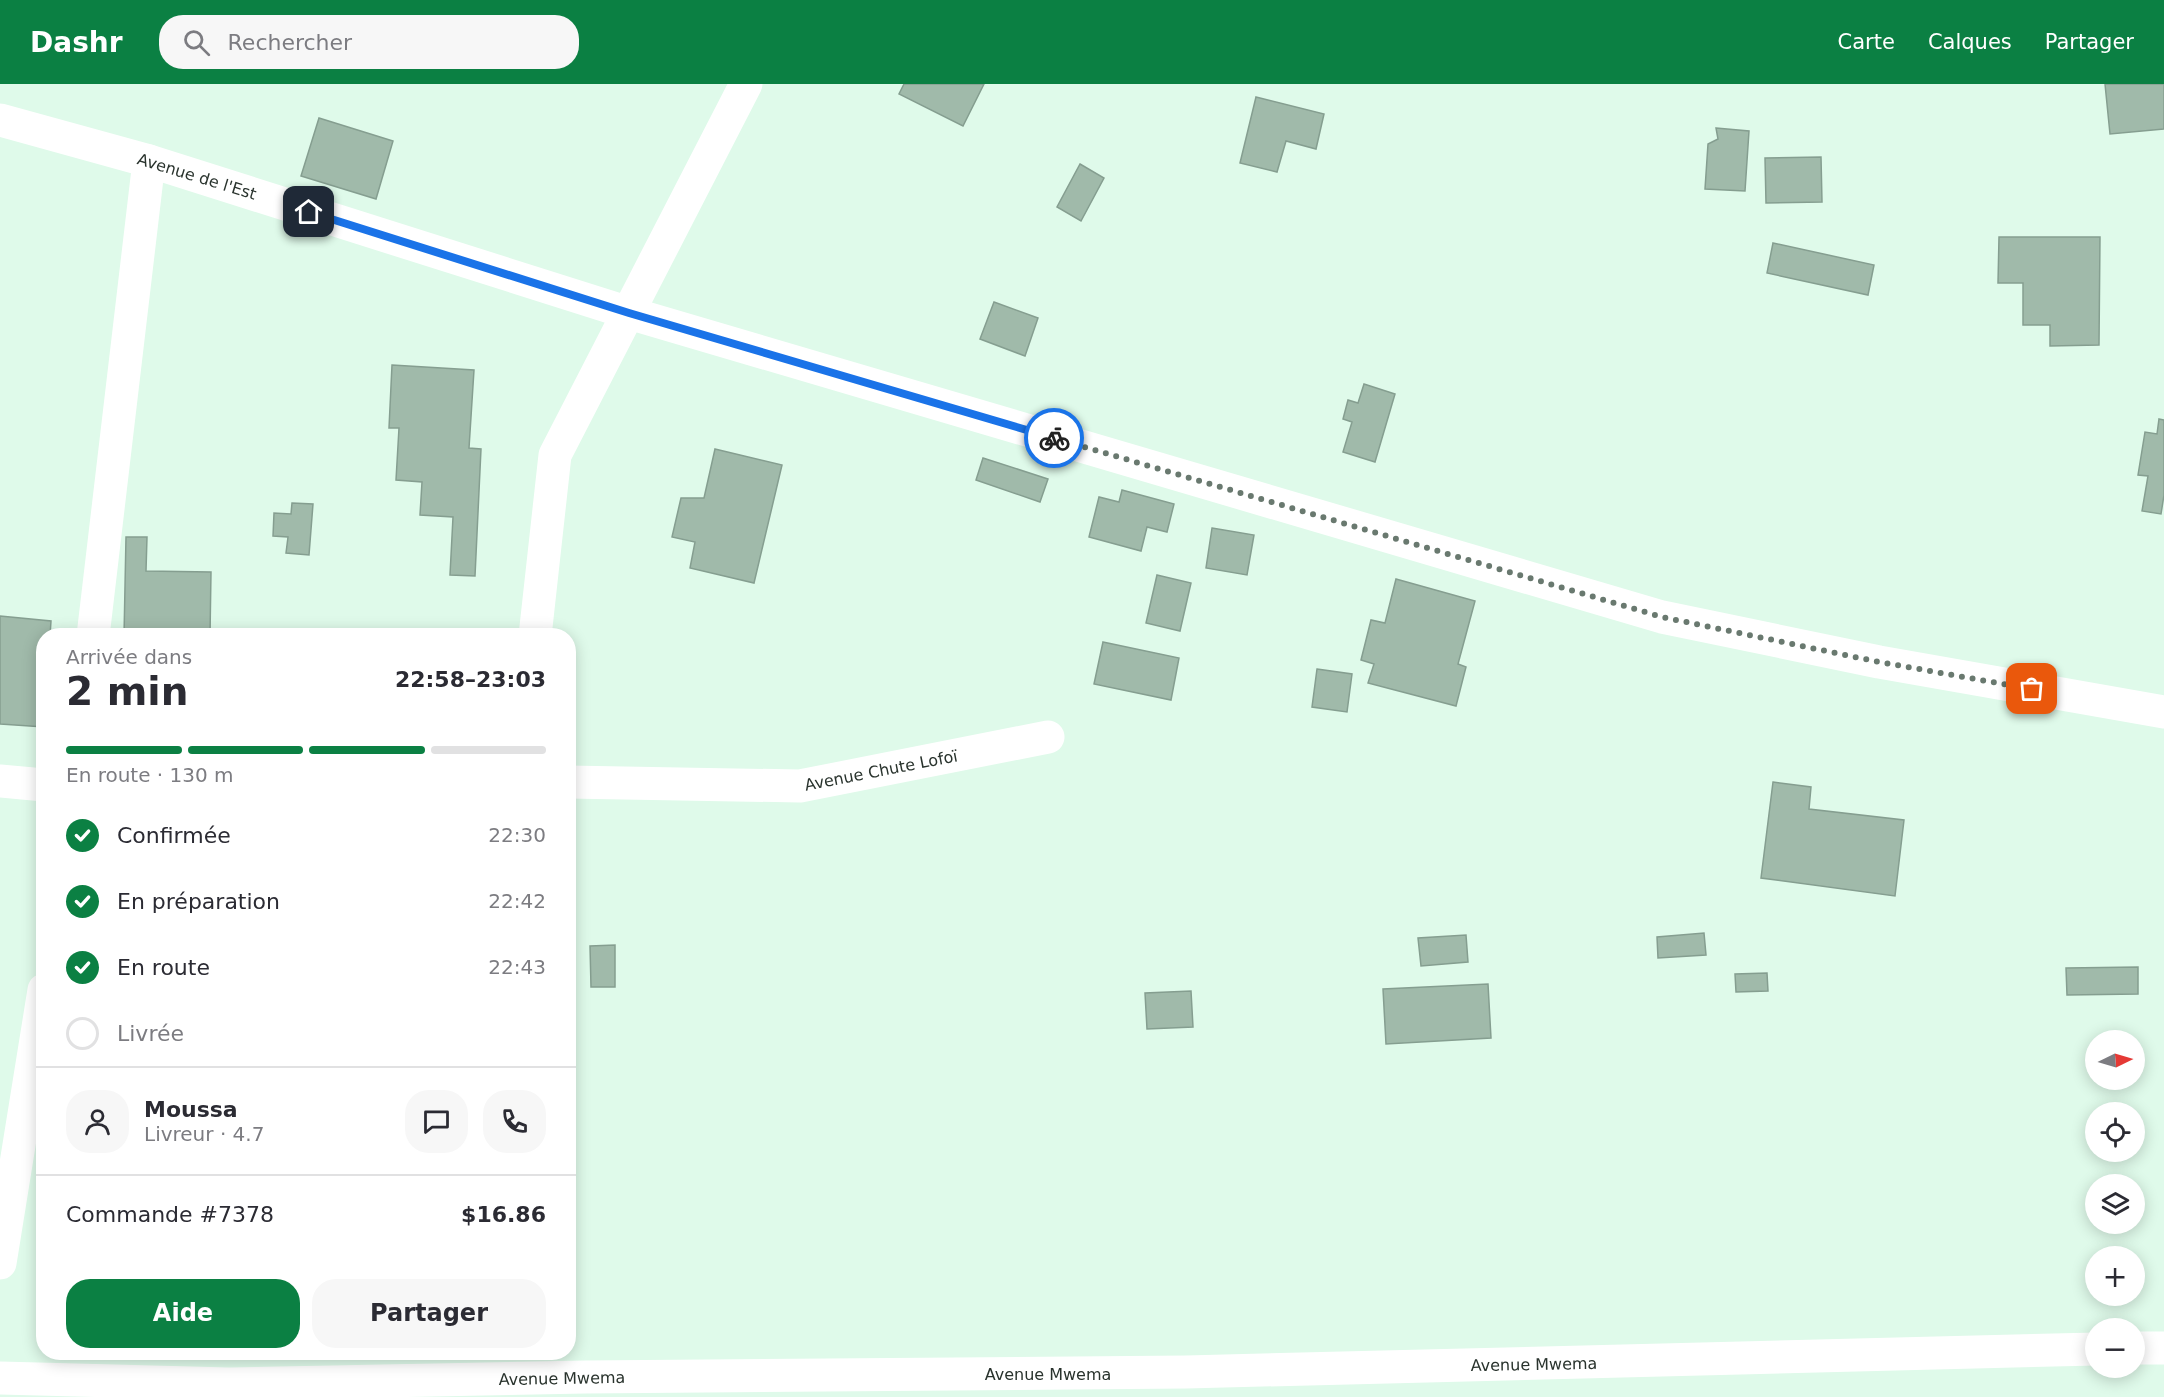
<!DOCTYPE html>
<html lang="fr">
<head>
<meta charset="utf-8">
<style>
	:root { --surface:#fff; --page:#f7f7f7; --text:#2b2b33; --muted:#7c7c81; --line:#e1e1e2; --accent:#0b8043 }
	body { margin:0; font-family:"DejaVu Sans",sans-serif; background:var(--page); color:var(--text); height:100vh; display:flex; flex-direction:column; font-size:22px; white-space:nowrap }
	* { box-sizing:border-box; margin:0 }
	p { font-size:20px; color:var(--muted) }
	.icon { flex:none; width:33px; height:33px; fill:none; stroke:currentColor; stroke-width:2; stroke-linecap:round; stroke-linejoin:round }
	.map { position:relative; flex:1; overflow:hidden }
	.sheet { position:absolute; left:36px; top:544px; width:540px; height:732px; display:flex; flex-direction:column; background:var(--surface); border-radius:24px; box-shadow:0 3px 15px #0003 }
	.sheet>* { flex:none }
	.needle { width:39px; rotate:85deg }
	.controls { position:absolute; left:2085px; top:946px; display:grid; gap:12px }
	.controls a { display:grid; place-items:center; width:60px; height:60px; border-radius:50%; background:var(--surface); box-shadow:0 3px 15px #0003; font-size:30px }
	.pin { position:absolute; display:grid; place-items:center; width:51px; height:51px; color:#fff; margin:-26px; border-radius:12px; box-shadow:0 3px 9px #0006 }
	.courier { position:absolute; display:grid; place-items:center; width:60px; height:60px; margin:-30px; border:4px solid #1a73e8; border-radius:50%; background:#fff; color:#222; box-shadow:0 2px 8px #0007 }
	.head em { font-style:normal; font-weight:700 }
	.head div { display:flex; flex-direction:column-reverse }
	.head { display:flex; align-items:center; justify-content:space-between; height:102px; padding:0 30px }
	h1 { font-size:39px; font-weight:700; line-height:45px }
	.bar { display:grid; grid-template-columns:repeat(4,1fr); gap:9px 6px; align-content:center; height:72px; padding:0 30px }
	.bar i { height:8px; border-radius:4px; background:var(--line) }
	.bar .active { background:var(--accent) }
	.bar p { grid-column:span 4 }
	.line { display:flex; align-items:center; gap:15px; padding:0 30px; border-top:2px solid var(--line) }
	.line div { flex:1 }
	.round { display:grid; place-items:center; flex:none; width:63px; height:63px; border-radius:24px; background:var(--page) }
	ol { padding:0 30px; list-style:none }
	li { display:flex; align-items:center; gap:18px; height:66px }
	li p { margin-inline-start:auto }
	li .icon { padding:6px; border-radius:50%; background:var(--accent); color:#fff; stroke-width:4 }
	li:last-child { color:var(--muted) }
	li i { width:33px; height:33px; border:3px solid var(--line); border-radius:50% }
	.action { display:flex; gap:12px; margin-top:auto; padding:12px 30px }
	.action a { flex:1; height:69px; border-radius:24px; background:var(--accent); color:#fff; font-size:24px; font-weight:700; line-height:69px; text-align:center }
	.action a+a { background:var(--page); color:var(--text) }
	header { display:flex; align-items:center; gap:36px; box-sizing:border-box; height:84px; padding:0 30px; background:var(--accent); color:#fff }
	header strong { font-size:28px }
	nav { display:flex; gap:33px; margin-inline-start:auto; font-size:21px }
	.search { width:420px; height:54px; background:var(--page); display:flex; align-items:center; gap:15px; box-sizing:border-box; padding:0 21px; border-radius:24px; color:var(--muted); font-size:22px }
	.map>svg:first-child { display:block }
</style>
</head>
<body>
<header>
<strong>Dashr</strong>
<div class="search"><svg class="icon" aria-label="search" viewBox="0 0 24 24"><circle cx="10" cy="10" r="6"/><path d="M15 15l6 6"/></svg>Rechercher</div>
<nav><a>Carte</a><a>Calques</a><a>Partager</a></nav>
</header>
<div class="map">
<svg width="2164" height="1313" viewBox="0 0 2164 1313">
	<rect width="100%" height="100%" fill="#dffaea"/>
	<g fill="#a0baaa" stroke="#859e90" stroke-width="1.5">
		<polygon points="904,0 984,0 963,42 899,10"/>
		<polygon points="2105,0 2164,0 2164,45 2110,50"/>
		<polygon points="1256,13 1324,30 1316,65 1286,57 1277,88 1240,79"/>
		<polygon points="319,34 393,57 376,115 301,92"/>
		<polygon points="1716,44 1749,47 1745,107 1705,105 1708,60 1718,55"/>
		<polygon points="1821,73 1822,118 1766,119 1765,74"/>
		<polygon points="1080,80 1104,94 1081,137 1057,123"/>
		<polygon points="1999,153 2100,153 2099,261 2050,262 2050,241 2023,241 2023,199 1998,199"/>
		<polygon points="1773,159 1874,181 1868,211 1767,189"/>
		<polygon points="994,218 1038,234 1025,272 980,255"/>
		<polygon points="392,281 474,286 469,364 481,365 475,492 450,491 453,433 420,431 422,398 396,396 399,344 389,344"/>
		<polygon points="1364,300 1395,310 1375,378 1343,368 1352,338 1343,335 1348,316 1358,319"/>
		<polygon points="2159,335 2164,336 2164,411 2161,430 2142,427 2148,392 2138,391 2145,348 2157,350"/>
		<polygon points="715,365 782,381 754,499 690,484 695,458 672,453 681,414 704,414"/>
		<polygon points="983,374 1048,395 1040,418 976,396"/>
		<polygon points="1122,406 1174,420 1167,448 1147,443 1141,467 1089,453 1099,413 1119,418"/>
		<polygon points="292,419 313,420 309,471 286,469 288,453 273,452 274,429 291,430"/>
		<polygon points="1212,444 1254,451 1247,491 1206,484"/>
		<polygon points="126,453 147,453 146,487 211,488 210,552 124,552"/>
		<polygon points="1157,491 1191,499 1180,547 1146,539"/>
		<polygon points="1396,495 1475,517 1458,580 1466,583 1456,622 1368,599 1374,580 1361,576 1371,536 1385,539"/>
		<polygon points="0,532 51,537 50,552 44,552 44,643 0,640"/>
		<polygon points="1103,558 1179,574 1171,616 1094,600"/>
		<polygon points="1317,585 1352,590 1347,628 1312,623"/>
		<polygon points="1773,698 1811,703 1809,725 1904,736 1895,812 1761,794"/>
		<polygon points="1704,849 1706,871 1658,874 1657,853"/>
		<polygon points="1466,851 1468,878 1421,882 1418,854"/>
		<polygon points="615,861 615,903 591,903 590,862"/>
		<polygon points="2138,883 2138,910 2067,911 2066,884"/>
		<polygon points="1767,889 1768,907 1736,908 1735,890"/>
		<polygon points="1488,900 1491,954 1386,960 1383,905"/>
		<polygon points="1191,907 1193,943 1147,945 1145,909"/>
	</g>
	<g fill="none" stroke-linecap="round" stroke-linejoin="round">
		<g stroke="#fff" stroke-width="33">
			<polyline points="0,36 149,77 629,229 1662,533 1879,578 2164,628"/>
			<polyline points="93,552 149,77"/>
			<polyline points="535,552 555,371 746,0"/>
			<polyline points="0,697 44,701"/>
			<polyline points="568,698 800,702 1048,653"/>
			<polyline points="0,1179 44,906"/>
			<polyline points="2134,1264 2164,1264"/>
			<polyline points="0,1294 229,1300 585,1293 1186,1288 2096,1265"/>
		</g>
	</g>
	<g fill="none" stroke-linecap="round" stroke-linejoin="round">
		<polyline stroke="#69796f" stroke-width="6" stroke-dasharray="0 10.8" points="1054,354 1662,533 1879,578 2032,605"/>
		<polyline stroke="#1a73e8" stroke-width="8" points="309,128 629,229 1054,354"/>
	</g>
	<g text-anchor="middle" stroke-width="4.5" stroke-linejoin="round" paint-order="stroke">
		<g font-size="16" fill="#29332d" stroke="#fff">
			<text transform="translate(197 92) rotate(17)" y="6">Avenue de l'Est</text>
			<text transform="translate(881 686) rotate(-11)" y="6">Avenue Chute Lofoï</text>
			<text transform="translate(1534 1280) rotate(-1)" y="6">Avenue Mwema</text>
			<text x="1048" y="1296">Avenue Mwema</text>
			<text transform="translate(562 1294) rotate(-1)" y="6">Avenue Mwema</text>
		</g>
	</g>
</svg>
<div class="controls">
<a><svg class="needle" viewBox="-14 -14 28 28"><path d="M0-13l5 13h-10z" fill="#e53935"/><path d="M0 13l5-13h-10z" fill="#7c7c81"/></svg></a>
<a><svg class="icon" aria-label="locate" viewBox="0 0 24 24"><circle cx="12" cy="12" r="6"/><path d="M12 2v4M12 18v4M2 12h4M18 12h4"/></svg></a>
<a><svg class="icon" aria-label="layers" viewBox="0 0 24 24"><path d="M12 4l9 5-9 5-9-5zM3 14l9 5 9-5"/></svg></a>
<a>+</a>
<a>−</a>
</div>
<div class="pin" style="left:2032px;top:605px;background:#ea580c"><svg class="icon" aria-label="bag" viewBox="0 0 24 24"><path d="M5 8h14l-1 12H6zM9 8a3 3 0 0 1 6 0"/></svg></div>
<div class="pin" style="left:309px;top:128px;background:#1f2937"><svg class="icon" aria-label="home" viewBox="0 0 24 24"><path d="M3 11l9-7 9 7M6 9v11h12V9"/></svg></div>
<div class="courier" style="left:1054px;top:354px"><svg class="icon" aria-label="bike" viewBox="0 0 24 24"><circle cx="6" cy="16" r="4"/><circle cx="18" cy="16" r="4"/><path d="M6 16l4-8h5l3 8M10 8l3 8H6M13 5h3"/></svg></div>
<section class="sheet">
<div class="head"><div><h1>2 min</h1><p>Arrivée dans</p></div><em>22:58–23:03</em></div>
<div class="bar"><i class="active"></i><i class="active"></i><i class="active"></i><i></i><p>En route · 130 m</p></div>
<ol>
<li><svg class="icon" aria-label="check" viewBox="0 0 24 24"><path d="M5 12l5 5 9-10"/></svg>Confirmée<p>22:30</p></li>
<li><svg class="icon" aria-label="check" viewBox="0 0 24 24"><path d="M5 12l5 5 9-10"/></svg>En préparation<p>22:42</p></li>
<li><svg class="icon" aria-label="check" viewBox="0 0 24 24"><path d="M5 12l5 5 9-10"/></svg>En route<p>22:43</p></li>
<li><i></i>Livrée</li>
</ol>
<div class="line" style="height:108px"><a class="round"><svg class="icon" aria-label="person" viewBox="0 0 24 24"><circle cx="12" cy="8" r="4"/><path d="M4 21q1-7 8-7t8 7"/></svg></a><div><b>Moussa</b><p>Livreur · 4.7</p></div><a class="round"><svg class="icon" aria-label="chat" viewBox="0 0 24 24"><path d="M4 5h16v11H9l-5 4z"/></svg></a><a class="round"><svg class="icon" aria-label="phone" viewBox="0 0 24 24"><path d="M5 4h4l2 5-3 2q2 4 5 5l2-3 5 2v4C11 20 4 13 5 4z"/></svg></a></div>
<div class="line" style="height:78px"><div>Commande #7378</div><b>$16.86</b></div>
<div class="action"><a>Aide</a><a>Partager</a></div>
</section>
</div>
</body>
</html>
